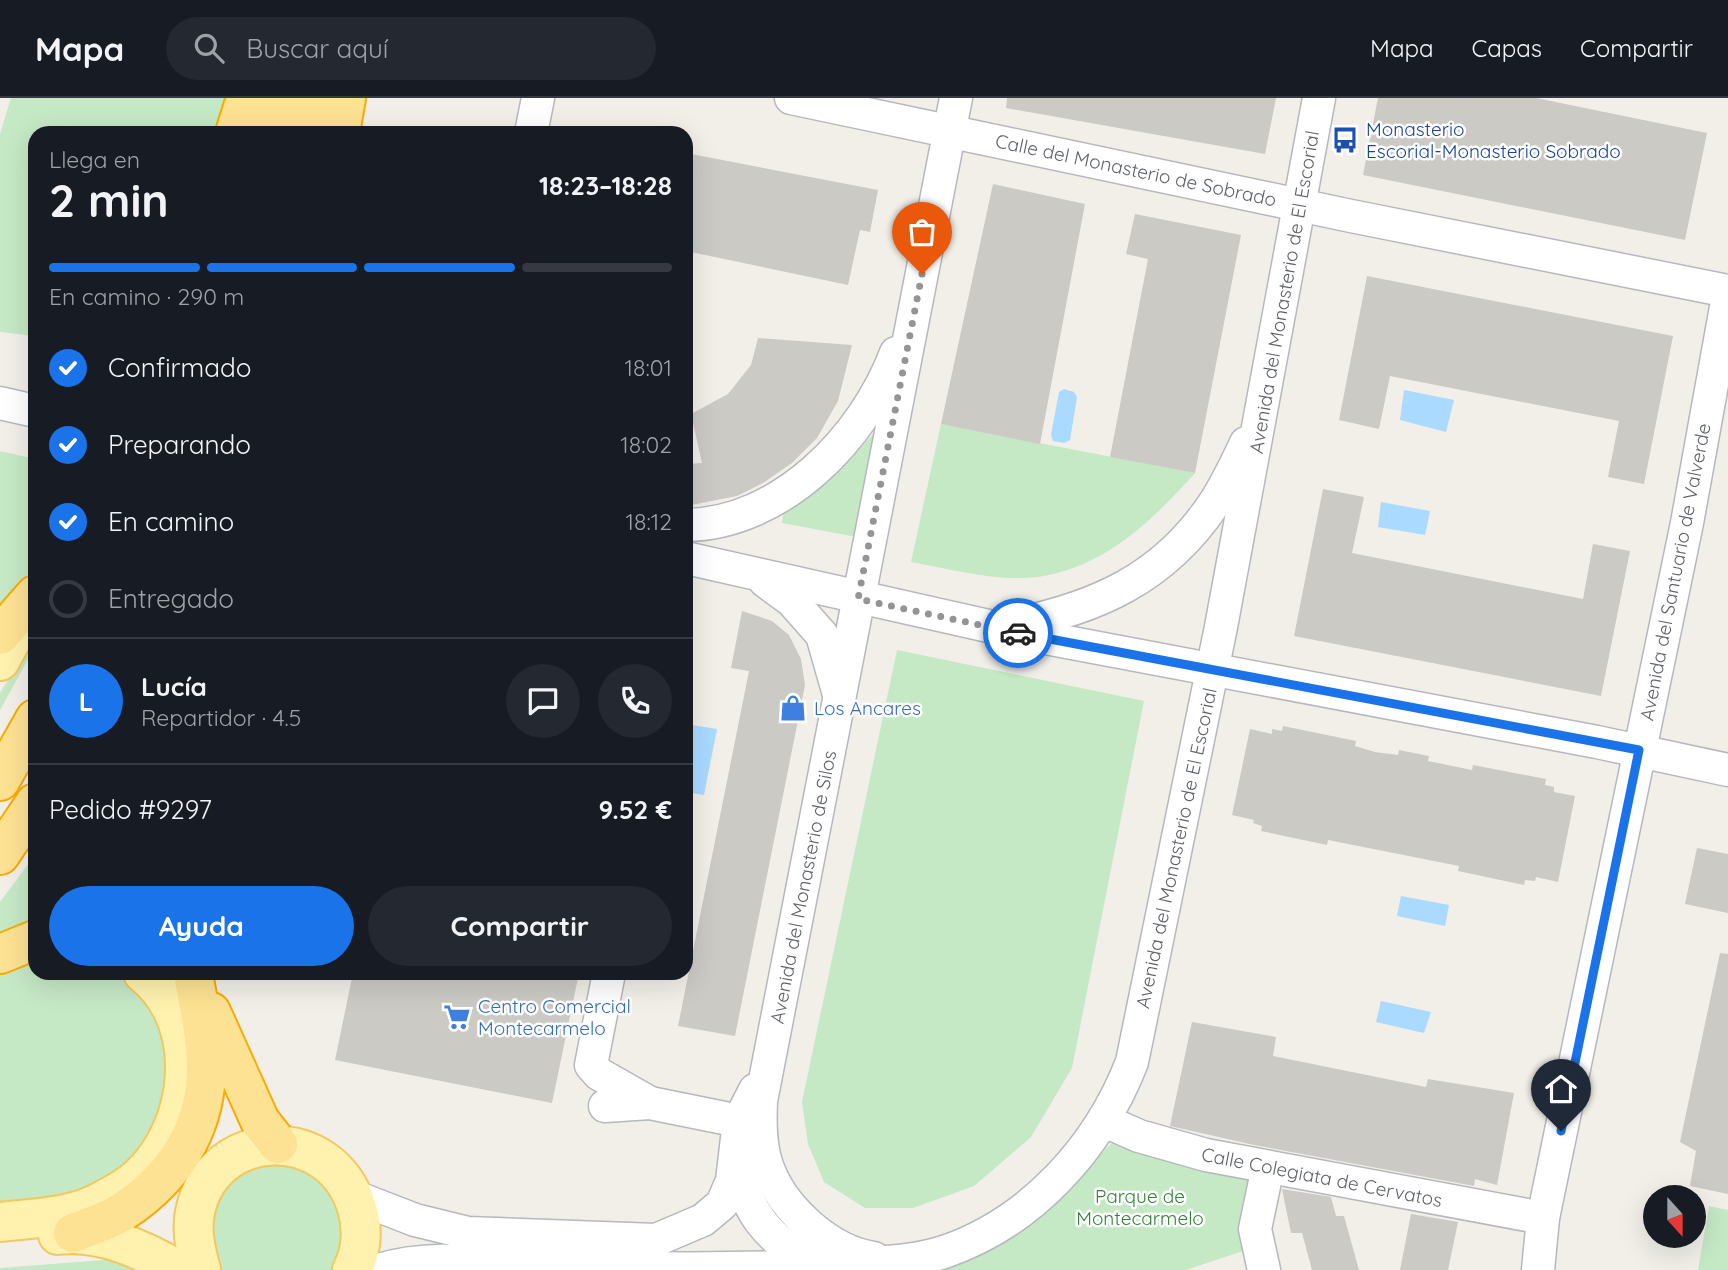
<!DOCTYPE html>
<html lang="es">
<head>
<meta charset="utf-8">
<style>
	:root { --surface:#171b24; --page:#242831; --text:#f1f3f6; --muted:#9ea1a6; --line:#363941; --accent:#1a73e8 }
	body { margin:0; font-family:Quicksand,sans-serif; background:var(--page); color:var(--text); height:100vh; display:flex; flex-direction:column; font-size:26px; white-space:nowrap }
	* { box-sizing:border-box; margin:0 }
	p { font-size:23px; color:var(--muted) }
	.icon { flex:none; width:38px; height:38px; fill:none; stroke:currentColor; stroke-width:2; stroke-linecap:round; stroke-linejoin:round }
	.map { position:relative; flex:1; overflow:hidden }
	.drawer { position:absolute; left:28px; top:28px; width:665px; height:854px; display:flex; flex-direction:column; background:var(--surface); border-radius:21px; box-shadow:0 7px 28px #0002 }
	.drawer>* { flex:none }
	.needle { width:46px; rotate:159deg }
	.controls { position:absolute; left:1643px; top:1087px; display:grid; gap:14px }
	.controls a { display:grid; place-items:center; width:63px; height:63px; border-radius:50%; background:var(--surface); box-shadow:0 7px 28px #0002; font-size:35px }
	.pin { position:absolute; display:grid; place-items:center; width:60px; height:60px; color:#fff; margin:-72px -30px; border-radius:50% 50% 50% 0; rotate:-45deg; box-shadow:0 0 7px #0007 }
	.pin .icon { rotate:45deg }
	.courier { position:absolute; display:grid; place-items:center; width:70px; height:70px; margin:-35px; border:5px solid #1a73e8; border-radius:50%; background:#fff; color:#222; box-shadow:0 2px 9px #0007 }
	.overview em { font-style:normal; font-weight:700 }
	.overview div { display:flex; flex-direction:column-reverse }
	.overview { display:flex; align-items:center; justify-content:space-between; height:119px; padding:0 21px }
	h1 { font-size:46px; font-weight:700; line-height:52px }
	.bar { display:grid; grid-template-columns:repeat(4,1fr); gap:10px 7px; align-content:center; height:84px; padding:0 21px }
	.bar i { height:9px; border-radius:5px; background:var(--line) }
	.bar .selected { background:var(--accent) }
	.bar p { grid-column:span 4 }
	.line { display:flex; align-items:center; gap:18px; padding:0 21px; border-top:2px solid var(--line) }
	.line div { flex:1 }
	.round { display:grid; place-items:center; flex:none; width:74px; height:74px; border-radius:37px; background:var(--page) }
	ol { padding:0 21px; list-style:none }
	li { display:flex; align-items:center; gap:21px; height:77px }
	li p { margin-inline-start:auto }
	li .icon { padding:7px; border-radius:50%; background:var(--accent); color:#fff; stroke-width:4 }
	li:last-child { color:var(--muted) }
	li i { width:38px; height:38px; border:4px solid var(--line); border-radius:50% }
	.cta { display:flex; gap:14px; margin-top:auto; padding:14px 21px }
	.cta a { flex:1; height:80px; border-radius:42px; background:var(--accent); color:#fff; font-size:28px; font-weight:700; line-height:80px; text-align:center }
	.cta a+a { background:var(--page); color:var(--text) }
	header { display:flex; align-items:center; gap:42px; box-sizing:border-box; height:98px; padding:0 35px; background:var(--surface); border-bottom:2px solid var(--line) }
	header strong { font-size:33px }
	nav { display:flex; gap:38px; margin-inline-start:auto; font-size:24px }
	.search { width:490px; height:63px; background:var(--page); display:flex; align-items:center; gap:18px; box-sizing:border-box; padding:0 24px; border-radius:38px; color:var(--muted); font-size:26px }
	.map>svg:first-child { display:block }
</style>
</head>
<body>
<header>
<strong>Mapa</strong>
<div class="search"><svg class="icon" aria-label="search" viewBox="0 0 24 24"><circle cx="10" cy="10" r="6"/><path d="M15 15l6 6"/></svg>Buscar aquí</div>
<nav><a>Mapa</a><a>Capas</a><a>Compartir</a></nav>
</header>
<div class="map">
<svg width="1728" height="1172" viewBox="0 0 1728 1172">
	<rect width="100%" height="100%" fill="#f1efe8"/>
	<g fill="#c5e8c5">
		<polygon points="11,0 232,0 220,35 35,35 35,238 0,234 0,36"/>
		<path d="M941,326L1195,375C1151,424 1105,469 1038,479C996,484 951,471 911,464Z"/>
		<polygon points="879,330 862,440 782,425 784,413 832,380"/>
		<polygon points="0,353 35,361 35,463 0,527"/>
		<polygon points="35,537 35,549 0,612 0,595"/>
		<polygon points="897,552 1144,603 1072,970 1031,1039 974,1088 913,1110 865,1110 824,1084 808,1046 802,1004"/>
		<polygon points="35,757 35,829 0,844 0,804"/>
		<polygon points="35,860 35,875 118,875 125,878 160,922 171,978 157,1031 126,1069 80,1096 0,1109 0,873"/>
		<polygon points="1118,1039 1258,1071 1243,1153 1186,1172 890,1172 1049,1107"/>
		<path d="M284,1065C337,1083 354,1121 332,1172H214L208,1107L221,1088L261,1066Z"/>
		<polygon points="1709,1108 1728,1112 1728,1172 1698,1172"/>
		<polygon points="117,1161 138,1172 0,1172 0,1170"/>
	</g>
	<g fill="#aadaff">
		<polygon points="1064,291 1074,294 1077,299 1070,342 1064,345 1053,343 1051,337 1059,294"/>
		<polygon points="1404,292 1454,302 1446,334 1400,322"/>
		<polygon points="1381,404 1430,413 1425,437 1378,429"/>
		<polygon points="692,627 717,631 704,697 686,694 686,660"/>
		<polygon points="1401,798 1449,807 1445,828 1397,818"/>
		<polygon points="1381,903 1431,914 1424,935 1376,924"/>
	</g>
	<g fill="#cccac5">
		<polygon points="1007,0 1276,0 1265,56 1006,10"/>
		<polygon points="1378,0 1536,0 1707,35 1685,142 1363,77"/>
		<polygon points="686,55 878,92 870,134 860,132 848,187 686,153"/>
		<polygon points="993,86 1085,106 1040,346 941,326"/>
		<polygon points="1135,116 1241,137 1195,375 1110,359 1148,161 1126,156"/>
		<polygon points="1367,178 1673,238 1644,386 1608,379 1619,323 1390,278 1379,331 1339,322"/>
		<polygon points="758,240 852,247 838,303 817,340 792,365 763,385 737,398 686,408 686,366 702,365 691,316 728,296 751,267"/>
		<polygon points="1323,391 1364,399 1352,455 1583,501 1593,446 1630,453 1601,598 1294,538"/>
		<polygon points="742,513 772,523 789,537 801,561 805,587 735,938 678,928 749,573 731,570"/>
		<polygon points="1283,628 1356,643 1355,648 1375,654 1398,657 1399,652 1429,658 1428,663 1472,672 1473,667 1546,681 1545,687 1554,689 1554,694 1575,698 1558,784 1536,779 1535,783 1525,782 1524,787 1458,773 1459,768 1328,742 1327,747 1261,733 1262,728 1253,725 1254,722 1232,717 1250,631 1272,636 1272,631 1282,633"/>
		<polygon points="1697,750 1728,756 1728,815 1685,806"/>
		<polygon points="1720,855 1728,856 1728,1096 1690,1088 1696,1053 1680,1044"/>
		<polygon points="353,875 579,875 552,1005 335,962"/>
		<polygon points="1192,924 1276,939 1273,958 1426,989 1428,981 1514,995 1497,1087 1475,1081 1474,1088 1254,1047 1170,1028"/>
		<polygon points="1282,1091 1331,1099 1336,1118 1344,1118 1359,1172 1312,1172 1302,1135 1291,1135"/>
		<polygon points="1411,1116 1458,1124 1448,1172 1400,1172"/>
	</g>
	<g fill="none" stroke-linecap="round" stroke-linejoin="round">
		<g stroke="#b5b8bc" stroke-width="35">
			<g id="minor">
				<polyline points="791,0 1351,118 1728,193"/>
				<polyline points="531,35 538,0"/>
				<polyline points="0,305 35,313"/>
				<path d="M686,427C781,426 864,340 896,255"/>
				<polyline points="686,460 1019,535 1597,644 1728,672"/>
				<polyline points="765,483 792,503 822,537 838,593"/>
				<path d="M1012,527C1096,510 1163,481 1213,407C1226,388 1236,366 1246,345"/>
				<polyline points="609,875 591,967 599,976 650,1005"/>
				<polyline points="605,1008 650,1005 739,1023"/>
				<polyline points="1105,1023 1139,1038 1206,1057 1543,1120"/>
				<path d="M736,1063C746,1116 769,1140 813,1168"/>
				<polyline points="353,1098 415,1122 468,1135 656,1142 703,1122 722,1106 732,1083 739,1023 755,992"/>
				<path d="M874,1160C831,1154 785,1113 769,1073C760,1051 760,1026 761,1003L956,0"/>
				<path d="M379,1172C433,1155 491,1166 547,1168C643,1171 738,1172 834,1167C869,1165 910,1165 944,1154C1032,1124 1099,1049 1132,964L1221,529L1319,0"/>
				<polyline points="1264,1172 1255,1131 1268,1069"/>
				<polyline points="1538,1172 1543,1120 1687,425 1728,198"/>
			</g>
		</g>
		<g stroke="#f2c960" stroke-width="42">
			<g id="major">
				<polyline points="0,563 29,510"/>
				<path d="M0,1124C34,1120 73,1120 104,1102C115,1096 130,1088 139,1079C194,1029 205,924 143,875"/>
				<path d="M58,1137C100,1132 142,1151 178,1172"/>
				<path d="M201,1172C196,1153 191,1134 195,1114C212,1029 331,1023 357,1110C363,1130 362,1153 352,1172"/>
			</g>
		</g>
		<g stroke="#f9ab00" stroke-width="42">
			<g id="highway">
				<polyline points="235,35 246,0"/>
				<polyline points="265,35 273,0"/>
				<polyline points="302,35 310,0"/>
				<polyline points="340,35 346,0"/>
				<polyline points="0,537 35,497"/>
				<polyline points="0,683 35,621"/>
				<polyline points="0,757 35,705"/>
				<polyline points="0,856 35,842"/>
				<polyline points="211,914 260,1023 278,1046"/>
				<path d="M73,1135C89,1129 108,1123 122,1114C180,1076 212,1021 205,950C203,925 197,900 193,875"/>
			</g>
		</g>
		<use href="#minor" stroke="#fff" stroke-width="32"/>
		<use href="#major" stroke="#fff2af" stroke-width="38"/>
		<use href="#highway" stroke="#fde293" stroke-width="38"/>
	</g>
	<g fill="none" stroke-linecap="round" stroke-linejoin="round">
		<polyline stroke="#929495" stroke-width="7" stroke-dasharray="0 12.6" points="922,176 858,501 1018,535"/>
		<polyline stroke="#1a73e8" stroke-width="9" points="1018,535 1639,652 1561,1033"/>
	</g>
	<defs>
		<g id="bus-bare" transform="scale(2.1)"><path d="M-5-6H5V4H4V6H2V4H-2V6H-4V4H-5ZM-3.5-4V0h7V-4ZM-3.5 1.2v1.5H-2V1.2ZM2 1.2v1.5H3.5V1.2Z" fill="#1a4fb4" stroke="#fff" stroke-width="2.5" paint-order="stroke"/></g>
		<g id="shop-bare" transform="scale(2.1)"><path d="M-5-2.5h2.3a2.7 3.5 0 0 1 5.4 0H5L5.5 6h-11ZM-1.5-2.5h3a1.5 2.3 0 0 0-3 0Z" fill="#3f7fe0" stroke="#fff" stroke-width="2.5" paint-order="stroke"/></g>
		<g id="supermarket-bare" transform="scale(2.1)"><path d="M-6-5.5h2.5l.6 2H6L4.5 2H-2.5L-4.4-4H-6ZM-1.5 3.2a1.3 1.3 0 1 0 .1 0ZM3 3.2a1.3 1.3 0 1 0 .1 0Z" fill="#3f7fe0" stroke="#fff" stroke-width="2.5" paint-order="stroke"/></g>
	</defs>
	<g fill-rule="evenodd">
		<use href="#bus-bare" x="1345" y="42"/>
		<use href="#shop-bare" x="793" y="610"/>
		<use href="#supermarket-bare" x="457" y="919"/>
	</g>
	<g text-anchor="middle" stroke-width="5" stroke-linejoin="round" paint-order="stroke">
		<g font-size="19" fill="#164399" stroke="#fff" text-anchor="start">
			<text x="1366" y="38">Monasterio<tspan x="1366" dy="22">Escorial-Monasterio Sobrado</tspan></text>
		</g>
		<g font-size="19" fill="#5f6368" stroke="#fff">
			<text transform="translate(1136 72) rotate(12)" y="7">Calle del Monasterio de Sobrado</text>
			<text transform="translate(1284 194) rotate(-80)" y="7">Avenida del Monasterio de El Escorial</text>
			<text transform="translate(1675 474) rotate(-79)" y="7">Avenida del Santuario de Valverde</text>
			<text transform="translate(1176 750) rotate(-78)" y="7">Avenida del Monasterio de El Escorial</text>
			<text transform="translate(803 789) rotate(-79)" y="7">Avenida del Monasterio de Silos</text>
			<text transform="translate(1322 1079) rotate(11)" y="7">Calle Colegiata de Cervatos</text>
		</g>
		<g font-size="19" fill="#366cbe" stroke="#fff" text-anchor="start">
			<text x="814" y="617">Los Ancares</text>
			<text x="478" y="915">Centro Comercial<tspan x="478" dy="22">Montecarmelo</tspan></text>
		</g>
		<g font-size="19" fill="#348238" stroke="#fff">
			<text x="1140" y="1105">Parque de<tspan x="1140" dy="22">Montecarmelo</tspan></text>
		</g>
	</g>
</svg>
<div class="controls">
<a><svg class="needle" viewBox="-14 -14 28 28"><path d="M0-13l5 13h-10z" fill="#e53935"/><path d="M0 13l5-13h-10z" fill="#9ea1a6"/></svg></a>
</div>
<div class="pin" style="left:922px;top:176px;background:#ea580c"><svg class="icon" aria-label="bag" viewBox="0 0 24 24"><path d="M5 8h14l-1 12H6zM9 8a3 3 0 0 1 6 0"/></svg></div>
<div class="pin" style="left:1561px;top:1033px;background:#1f2937"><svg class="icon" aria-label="home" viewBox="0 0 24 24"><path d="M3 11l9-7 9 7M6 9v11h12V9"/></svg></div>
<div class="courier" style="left:1018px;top:535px"><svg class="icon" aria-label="car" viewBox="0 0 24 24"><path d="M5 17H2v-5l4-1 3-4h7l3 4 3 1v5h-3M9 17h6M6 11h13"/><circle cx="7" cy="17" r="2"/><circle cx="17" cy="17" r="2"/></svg></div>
<section class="drawer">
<div class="overview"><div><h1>2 min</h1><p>Llega en</p></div><em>18:23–18:28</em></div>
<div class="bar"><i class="selected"></i><i class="selected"></i><i class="selected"></i><i></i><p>En camino · 290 m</p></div>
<ol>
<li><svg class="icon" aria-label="check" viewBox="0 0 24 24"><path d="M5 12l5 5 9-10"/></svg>Confirmado<p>18:01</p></li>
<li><svg class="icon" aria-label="check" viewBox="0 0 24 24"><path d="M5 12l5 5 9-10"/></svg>Preparando<p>18:02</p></li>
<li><svg class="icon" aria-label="check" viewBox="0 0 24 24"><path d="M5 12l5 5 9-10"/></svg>En camino<p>18:12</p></li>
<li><i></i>Entregado</li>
</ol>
<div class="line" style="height:126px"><b class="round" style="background:var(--accent);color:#fff">L</b><div><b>Lucía</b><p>Repartidor · 4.5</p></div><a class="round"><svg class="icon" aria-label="chat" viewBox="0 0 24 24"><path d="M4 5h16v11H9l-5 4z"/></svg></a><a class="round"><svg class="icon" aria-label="phone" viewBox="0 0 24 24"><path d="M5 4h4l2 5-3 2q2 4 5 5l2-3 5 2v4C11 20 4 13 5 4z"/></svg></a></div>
<div class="line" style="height:91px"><div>Pedido #9297</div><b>9.52 €</b></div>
<div class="cta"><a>Ayuda</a><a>Compartir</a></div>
</section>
</div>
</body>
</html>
